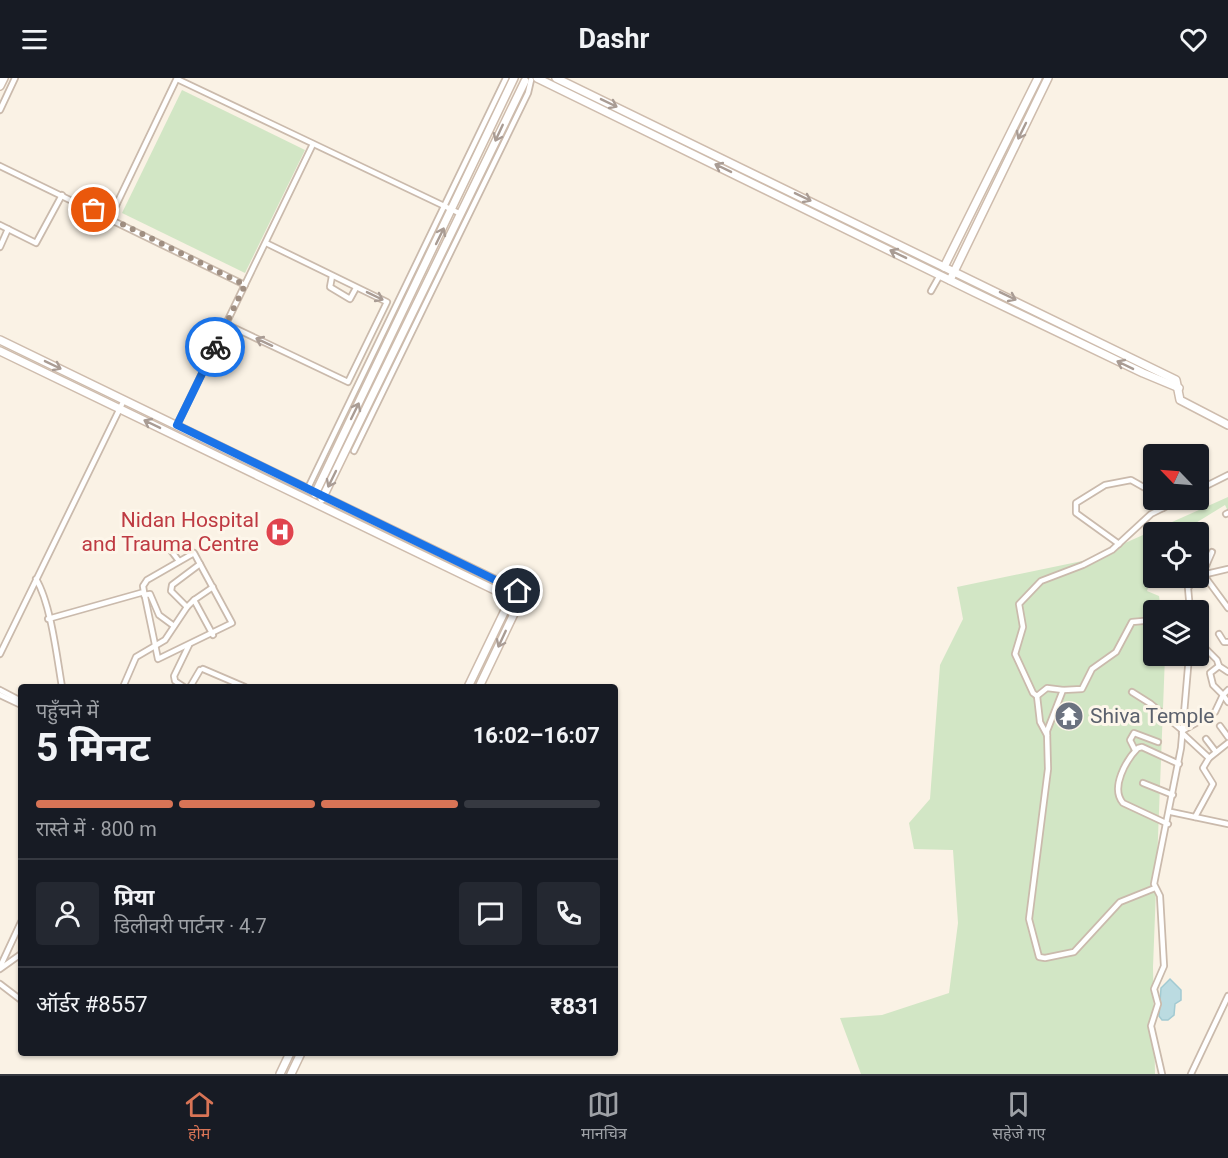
<!DOCTYPE html>
<html lang="hi">
<head>
<meta charset="utf-8">
<style>
	:root { --surface:#171b24; --page:#242831; --text:#f1f3f6; --muted:#9ea1a6; --line:#363941; --accent:#d87456 }
	body { margin:0; font-family:Roboto,"Noto Sans Devanagari",sans-serif; background:var(--page); color:var(--text); height:100vh; display:flex; flex-direction:column; font-size:22px; white-space:nowrap }
	* { box-sizing:border-box; margin:0 }
	p { font-size:20px; color:var(--muted) }
	.icon { flex:none; width:33px; height:33px; fill:none; stroke:currentColor; stroke-width:2; stroke-linecap:round; stroke-linejoin:round }
	.map { position:relative; flex:1; overflow:hidden }
	.details { position:absolute; left:18px; top:606px; width:600px; height:372px; display:flex; flex-direction:column; background:var(--surface); border-radius:6px; box-shadow:0 2px 4px #0004 }
	.details>* { flex:none }
	.needle { width:39px; rotate:295deg }
	.buttons { position:absolute; left:1143px; top:366px; display:grid; gap:12px }
	.buttons a { display:grid; place-items:center; width:66px; height:66px; border-radius:6px; background:var(--surface); box-shadow:0 2px 4px #0004; font-size:30px }
	.pin { position:absolute; display:grid; place-items:center; width:51px; height:51px; color:#fff; margin:-26px; border:3px solid #fff; border-radius:50%; box-shadow:0 2px 6px #0007 }
	.courier { position:absolute; display:grid; place-items:center; width:60px; height:60px; margin:-30px; border:4px solid #1a73e8; border-radius:50%; background:#fff; color:#222; box-shadow:0 2px 8px #0007 }
	.head em { font-style:normal; font-weight:700 }
	.head div { display:flex; flex-direction:column-reverse }
	.head { display:flex; align-items:center; justify-content:space-between; height:102px; padding:0 18px }
	h1 { font-size:39px; font-weight:700; line-height:45px }
	.bar { display:grid; grid-template-columns:repeat(4,1fr); gap:9px 6px; align-content:center; height:72px; padding:0 18px }
	.bar i { height:8px; border-radius:4px; background:var(--line) }
	.bar .on { background:var(--accent) }
	.bar p { grid-column:span 4 }
	.line { display:flex; align-items:center; gap:15px; padding:0 18px; border-top:2px solid var(--line) }
	.line div { flex:1 }
	.round { display:grid; place-items:center; flex:none; width:63px; height:63px; border-radius:6px; background:var(--page) }
	header { display:flex; justify-content:space-between; align-items:center; height:78px; padding:0 18px; background:var(--surface); font-size:27px; font-weight:700 }
	.dock { display:flex; justify-content:space-around; align-items:center; height:84px; border-top:2px solid var(--line); background:var(--surface); font-size:16px; color:var(--muted) }
	.dock a { display:grid; justify-items:center; gap:3px }
	.dock .on { color:var(--accent) }
	.map>svg:first-child { display:block }
</style>
</head>
<body>
<header><svg class="icon" aria-label="menu" viewBox="0 0 24 24"><path d="M4 6h16M4 12h16M4 18h16"/></svg>Dashr<svg class="icon" aria-label="heart" viewBox="0 0 24 24"><path d="M12 20l-8-8c-3-5 5-10 8-4 3-6 11-1 8 4z"/></svg></header>
<div class="map">
<svg width="1228" height="996" viewBox="0 0 1228 996">
	<rect width="100%" height="100%" fill="#faf2e5"/>
	<g fill="#d2e6c5">
		<polygon points="182,12 305,72 245,195 122,135"/>
		<polygon points="1228,419 1228,433 1225,427 1181,454 1154,454 1153,496 1147,513 1159,518 1161,532 1154,532 1154,578 1165,578 1153,889 1155,996 861,996 840,940 882,937 949,915 958,845 953,772 914,771 909,745 930,721 940,587 963,541 957,509 1087,482"/>
	</g>
	<polygon fill="#bbdbe1" stroke="#a2cad2" stroke-width="1.5" points="1170,901 1181,912 1181,922 1175,926 1174,937 1168,942 1162,942 1159,938 1161,910"/>
	<g fill="none" stroke-linecap="round" stroke-linejoin="round">
		<g stroke="#cabaac" stroke-width="8">
			<g id="street">
				<polyline points="177,1 461,136"/>
				<polyline points="0,32 15,0"/>
				<polyline points="0,88 245,207"/>
				<polyline points="110,140 177,0"/>
				<polyline points="0,147 36,165 62,117"/>
				<polyline points="0,169 8,151"/>
				<polyline points="332,198 330,209 350,221 356,210"/>
				<polyline points="931,213 940,197"/>
				<polyline points="226,246 348,304 387,224 266,165"/>
				<polyline points="177,347 313,66"/>
				<polyline points="354,373 528,15 531,2"/>
				<polyline points="308,410 506,0"/>
				<polyline points="1198,412 1228,397"/>
				<polyline points="1158,422 1163,430"/>
				<polyline points="1226,436 1228,435"/>
				<polyline points="166,466 179,483"/>
				<polyline points="1119,466 1076,435 1076,425 1105,407 1131,402 1154,415"/>
				<polyline points="1203,496 1228,530"/>
				<polyline points="1202,497 1228,491"/>
				<polyline points="1202,497 1212,474"/>
				<path d="M36,501C51,526 57,580 62,609"/>
				<polyline points="144,517 150,516 159,537 174,548"/>
				<polyline points="194,522 213,509"/>
				<polyline points="187,529 194,522 213,557"/>
				<polyline points="1190,532 1188,510 1196,500"/>
				<polyline points="48,541 144,514 143,508 147,502 194,475 232,545 158,581 144,514"/>
				<polyline points="1154,542 1132,544 1116,574 1092,591 1082,611 1063,612 1047,653 1048,691 1029,841 1039,879 1045,880 1074,874 1120,824 1155,810"/>
				<polyline points="1219,556 1224,564 1228,564"/>
				<polyline points="1198,563 1217,582 1219,588 1228,594"/>
				<polyline points="0,576 124,322"/>
				<polyline points="203,591 245,609"/>
				<polyline points="123,609 136,579 165,562 187,529 171,513 172,507 200,486"/>
				<polyline points="184,609 175,603 174,598 189,567"/>
				<polyline points="190,609 200,592"/>
				<polyline points="0,612 21,623"/>
				<polyline points="1063,612 1047,610 1037,618 1033,615 1015,576 1023,549 1019,526 1041,503 1083,487 1112,472 1151,436 1179,422"/>
				<polyline points="1228,612 1223,617 1228,624"/>
				<polyline points="1132,614 1151,626 1182,652"/>
				<polyline points="0,617 21,627"/>
				<polyline points="1037,618 1040,644 1047,657"/>
				<polyline points="1220,648 1228,659"/>
				<polyline points="1182,653 1215,634 1223,617 1213,607 1210,595 1219,588"/>
				<polyline points="1182,655 1209,680"/>
				<polyline points="1206,661 1216,674"/>
				<polyline points="1135,672 1130,662 1134,655 1158,664"/>
				<polyline points="1143,705 1173,717"/>
				<polyline points="1171,734 1228,746"/>
				<polyline points="1195,739 1213,706 1203,690 1209,680 1228,665"/>
				<path d="M1168,746L1123,725C1110,710 1126,682 1138,670L1142,669L1179,686"/>
				<polyline points="0,889 21,844"/>
				<polyline points="0,891 21,876"/>
				<polyline points="0,906 21,922"/>
				<polyline points="1162,996 1151,948 1158,926 1154,911 1164,888 1160,818 1154,806 1181,670 1189,578"/>
				<polyline points="1191,996 1228,918"/>
			</g>
		</g>
		<g stroke="#cebcad" stroke-width="10">
			<g id="secondary">
				<polyline points="537,0 974,214 1143,295 1179,310"/>
				<polyline points="556,0 1176,302 1180,322 1228,347"/>
				<polyline points="0,8 4,0"/>
				<polyline points="944,189 1038,0"/>
				<polyline points="950,202 1048,0"/>
				<polyline points="0,262 518,513 521,521 479,609"/>
				<polyline points="0,273 507,518 509,524 468,609"/>
				<polyline points="315,416 514,0"/>
				<polyline points="322,421 525,3"/>
				<polyline points="280,996 290,975"/>
				<polyline points="291,996 301,975"/>
			</g>
		</g>
		<use href="#street" stroke="#fff" stroke-width="4.5"/>
		<use href="#secondary" stroke="#fff" stroke-width="7"/>
	</g>
	<defs><path id="oneway-shaft" d="M-6 0H5M1.5-3L5.5 0L1.5 3" fill="none" stroke-width="1.6" stroke-linecap="round" stroke-linejoin="round" transform="scale(1.5)"/></defs>
	<g stroke="#a99c94">
		<use href="#oneway-shaft" transform="translate(609 25) rotate(26)"/>
		<use href="#oneway-shaft" transform="translate(1022 53) rotate(116)"/>
		<use href="#oneway-shaft" transform="translate(499 55) rotate(115)"/>
		<use href="#oneway-shaft" transform="translate(723 90) rotate(-154)"/>
		<use href="#oneway-shaft" transform="translate(803 119) rotate(26)"/>
		<use href="#oneway-shaft" transform="translate(440 158) rotate(-64)"/>
		<use href="#oneway-shaft" transform="translate(898 176) rotate(-154)"/>
		<use href="#oneway-shaft" transform="translate(375 218) rotate(26)"/>
		<use href="#oneway-shaft" transform="translate(1008 218) rotate(26)"/>
		<use href="#oneway-shaft" transform="translate(264 264) rotate(-155)"/>
		<use href="#oneway-shaft" transform="translate(53 287) rotate(26)"/>
		<use href="#oneway-shaft" transform="translate(1125 287) rotate(-154)"/>
		<use href="#oneway-shaft" transform="translate(355 333) rotate(-64)"/>
		<use href="#oneway-shaft" transform="translate(152 346) rotate(-154)"/>
		<use href="#oneway-shaft" transform="translate(332 401) rotate(116)"/>
		<use href="#oneway-shaft" transform="translate(502 561) rotate(115)"/>
	</g>
	<g fill="none" stroke-linecap="round" stroke-linejoin="round">
		<polyline stroke="#a08f82" stroke-width="6" stroke-dasharray="0 10.8" points="94,132 245,207 215,269"/>
		<polyline stroke="#1a73e8" stroke-width="8" points="215,269 177,347 518,513"/>
	</g>
	<defs>
		<g id="hospital-disc" transform="scale(1.5)"><circle r="9.5" fill="#e0444e" stroke="#fdf6ea"/><path d="M-5-5h3v3.5h4V-5h3V5h-3V1.5h-4V5h-3Z" fill="#fff"/></g>
		<g id="temple-disc" transform="scale(1.5)"><circle r="9.5" fill="#6b7280" stroke="#fdf6ea"/><path d="M0-6L5-2H3V0L6.5 2.5H4V6H1.5V3h-3V6H-4V2.5H-6.5L-3 0V-2H-5Z" fill="#fff"/></g>
	</defs>
	<g fill-rule="evenodd">
		<use href="#hospital-disc" x="280" y="454"/>
		<use href="#temple-disc" x="1069" y="638"/>
	</g>
	<g text-anchor="middle" stroke-width="6" stroke-linejoin="round" paint-order="stroke">
		<g font-size="21" fill="#be3a42" stroke="#fdf6ea" text-anchor="end">
			<text x="259" y="449">Nidan Hospital<tspan x="259" dy="24">and Trauma Centre</tspan></text>
		</g>
		<g font-size="21" fill="#5b616d" stroke="#fdf6ea" text-anchor="start">
			<text x="1090" y="645">Shiva Temple</text>
		</g>
	</g>
</svg>
<div class="buttons">
<a><svg class="needle" viewBox="-14 -14 28 28"><path d="M0-13l5 13h-10z" fill="#e53935"/><path d="M0 13l5-13h-10z" fill="#9ea1a6"/></svg></a>
<a><svg class="icon" aria-label="locate" viewBox="0 0 24 24"><circle cx="12" cy="12" r="6"/><path d="M12 2v4M12 18v4M2 12h4M18 12h4"/></svg></a>
<a><svg class="icon" aria-label="layers" viewBox="0 0 24 24"><path d="M12 4l9 5-9 5-9-5zM3 14l9 5 9-5"/></svg></a>
</div>
<div class="pin" style="left:94px;top:132px;background:#ea580c"><svg class="icon" aria-label="bag" viewBox="0 0 24 24"><path d="M5 8h14l-1 12H6zM9 8a3 3 0 0 1 6 0"/></svg></div>
<div class="pin" style="left:518px;top:513px;background:#1f2937"><svg class="icon" aria-label="home" viewBox="0 0 24 24"><path d="M3 11l9-7 9 7M6 9v11h12V9"/></svg></div>
<div class="courier" style="left:215px;top:269px"><svg class="icon" aria-label="bike" viewBox="0 0 24 24"><circle cx="6" cy="16" r="4"/><circle cx="18" cy="16" r="4"/><path d="M6 16l4-8h5l3 8M10 8l3 8H6M13 5h3"/></svg></div>
<section class="details">
<div class="head"><div><h1>5 मिनट</h1><p>पहुँचने में</p></div><em>16:02–16:07</em></div>
<div class="bar"><i class="on"></i><i class="on"></i><i class="on"></i><i></i><p>रास्ते में · 800 m</p></div>
<div class="line" style="height:108px"><a class="round"><svg class="icon" aria-label="person" viewBox="0 0 24 24"><circle cx="12" cy="8" r="4"/><path d="M4 21q1-7 8-7t8 7"/></svg></a><div><b>प्रिया</b><p>डिलीवरी पार्टनर · 4.7</p></div><a class="round"><svg class="icon" aria-label="chat" viewBox="0 0 24 24"><path d="M4 5h16v11H9l-5 4z"/></svg></a><a class="round"><svg class="icon" aria-label="phone" viewBox="0 0 24 24"><path d="M5 4h4l2 5-3 2q2 4 5 5l2-3 5 2v4C11 20 4 13 5 4z"/></svg></a></div>
<div class="line" style="height:78px"><div>ऑर्डर #8557</div><b>₹831</b></div>
</section>
</div>
<nav class="dock">
<a class="on"><svg class="icon" aria-label="home" viewBox="0 0 24 24"><path d="M3 11l9-7 9 7M6 9v11h12V9"/></svg>होम</a>
<a><svg class="icon" aria-label="map" viewBox="0 0 24 24"><path d="M3 6l6-2 6 2 6-2v14l-6 2-6-2-6 2zM9 4v14M15 6v14"/></svg>मानचित्र</a>
<a><svg class="icon" aria-label="saved" viewBox="0 0 24 24"><path d="M7 4h10v16l-5-4-5 4z"/></svg>सहेजे गए</a>
</nav>
</body>
</html>
